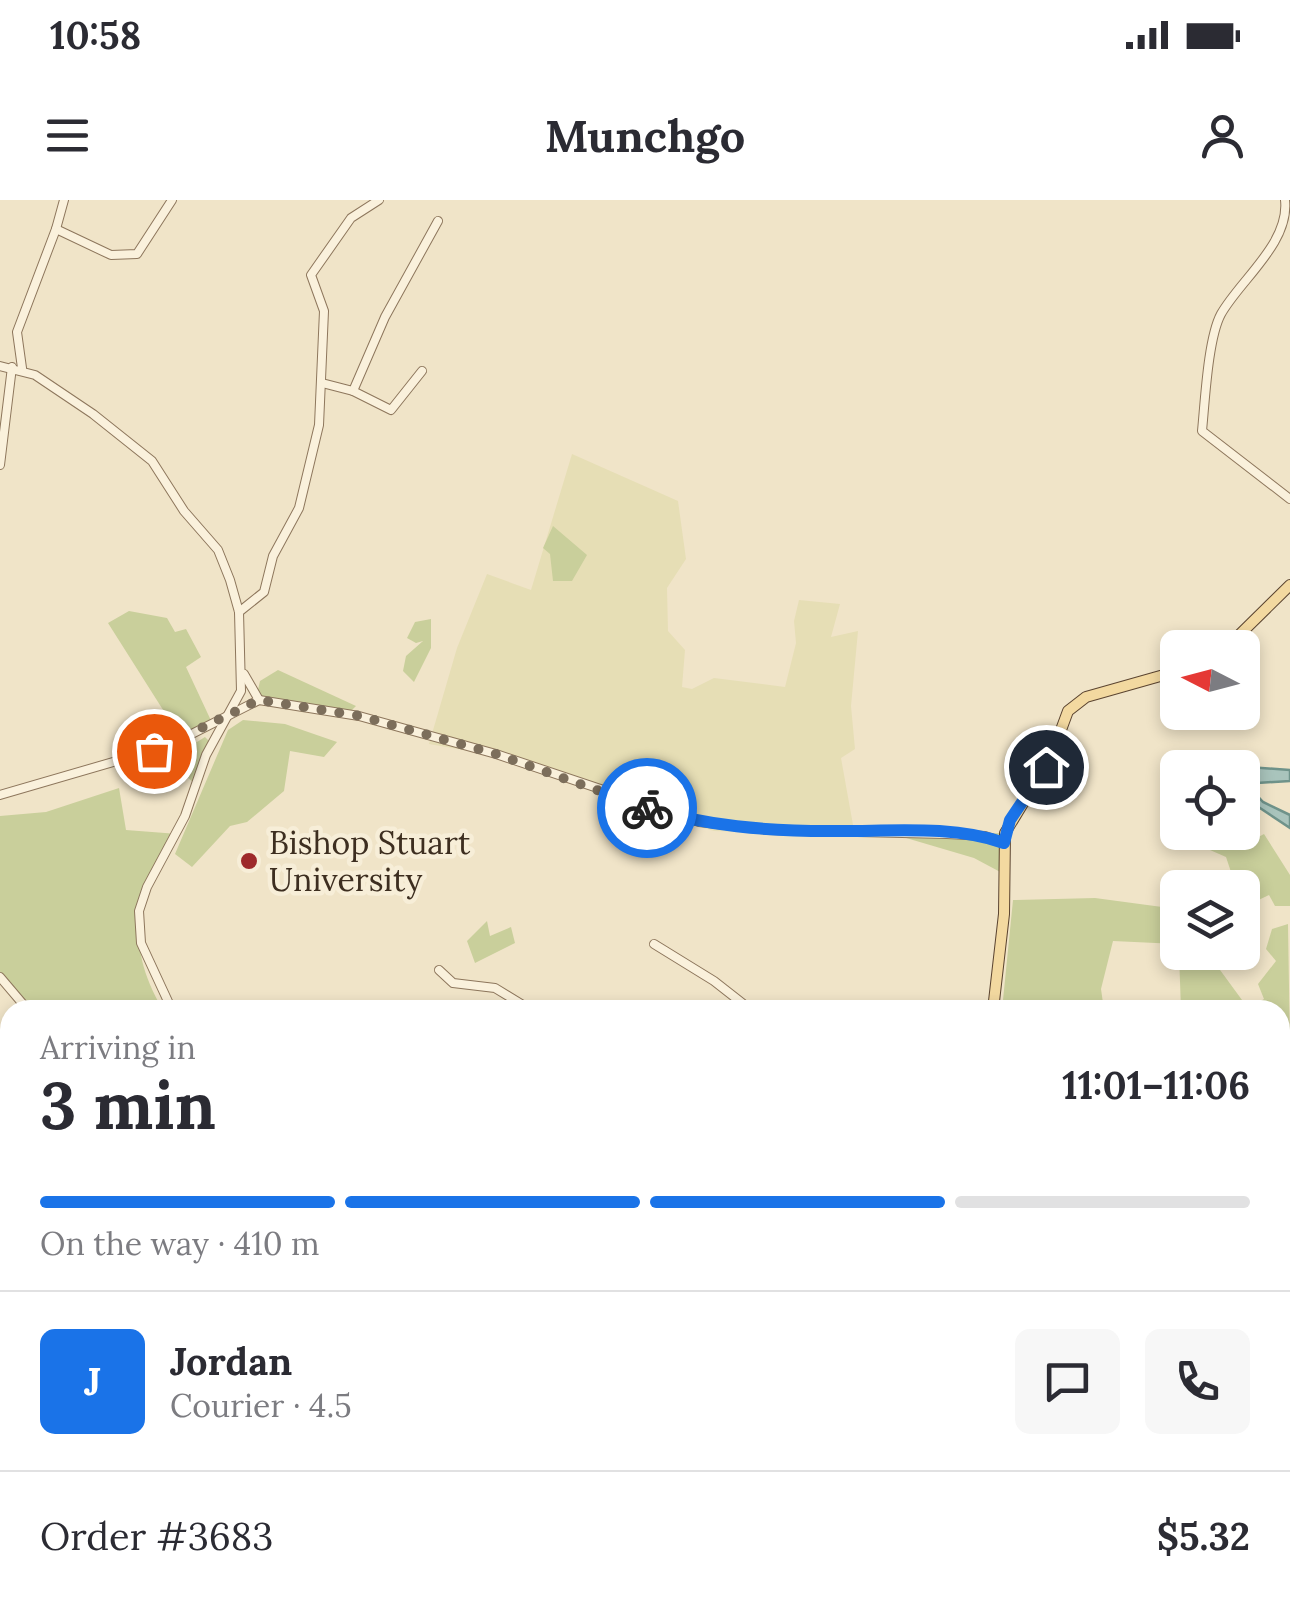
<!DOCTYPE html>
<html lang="en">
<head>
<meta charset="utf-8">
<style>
	:root { --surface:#fff; --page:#f7f7f7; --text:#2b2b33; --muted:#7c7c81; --line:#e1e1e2; --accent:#1a73e8 }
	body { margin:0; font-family:Lora,serif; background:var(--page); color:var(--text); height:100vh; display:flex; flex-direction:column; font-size:38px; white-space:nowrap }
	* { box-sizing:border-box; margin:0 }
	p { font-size:32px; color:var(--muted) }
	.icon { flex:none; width:55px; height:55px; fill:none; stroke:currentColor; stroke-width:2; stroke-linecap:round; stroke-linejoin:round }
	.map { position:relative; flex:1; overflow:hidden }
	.panel { position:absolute; left:0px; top:800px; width:1290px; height:622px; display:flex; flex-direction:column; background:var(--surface); border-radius:30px 30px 0 0; box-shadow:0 5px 15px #0003 }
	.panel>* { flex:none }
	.needle { width:65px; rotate:276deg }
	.tools { position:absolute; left:1160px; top:430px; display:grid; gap:20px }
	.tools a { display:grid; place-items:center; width:100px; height:100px; border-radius:15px; background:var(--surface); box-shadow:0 5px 15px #0003; font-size:50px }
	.pin { position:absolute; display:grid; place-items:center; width:85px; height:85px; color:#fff; margin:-42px; border:5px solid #fff; border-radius:50%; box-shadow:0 2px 10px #0007 }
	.courier { position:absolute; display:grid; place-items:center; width:100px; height:100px; margin:-50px; border:8px solid #1a73e8; border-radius:50%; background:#fff; color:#222; box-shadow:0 2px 12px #0007 }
	.overview em { font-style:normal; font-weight:700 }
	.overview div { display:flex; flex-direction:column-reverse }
	.overview { display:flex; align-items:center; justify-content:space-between; height:170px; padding:0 40px }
	h1 { font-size:65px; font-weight:700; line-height:75px }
	.bar { display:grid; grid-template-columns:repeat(4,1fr); gap:15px 10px; align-content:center; height:120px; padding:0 40px }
	.bar i { height:12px; border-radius:8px; background:var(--line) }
	.bar .active { background:var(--accent) }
	.bar p { grid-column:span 4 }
	.line { display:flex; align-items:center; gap:25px; padding:0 40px; border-top:2px solid var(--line) }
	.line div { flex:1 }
	.round { display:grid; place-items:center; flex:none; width:105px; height:105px; border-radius:15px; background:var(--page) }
	.status { display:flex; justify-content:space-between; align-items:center; height:70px; padding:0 50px; background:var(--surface); direction:ltr }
	.status svg { height:28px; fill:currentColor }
	header { display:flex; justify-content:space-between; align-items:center; height:130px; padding:0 40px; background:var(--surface); font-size:45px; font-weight:700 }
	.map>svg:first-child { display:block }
</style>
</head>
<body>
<div class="status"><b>10:58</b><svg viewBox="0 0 49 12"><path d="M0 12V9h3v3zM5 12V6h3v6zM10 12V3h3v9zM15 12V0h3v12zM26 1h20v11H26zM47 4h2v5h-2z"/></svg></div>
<header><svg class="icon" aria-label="menu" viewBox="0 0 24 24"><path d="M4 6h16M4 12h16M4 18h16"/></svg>Munchgo<svg class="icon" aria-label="person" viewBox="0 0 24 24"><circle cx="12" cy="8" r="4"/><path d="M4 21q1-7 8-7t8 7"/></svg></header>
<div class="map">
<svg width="1290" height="1421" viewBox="0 0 1290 1421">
	<rect width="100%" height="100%" fill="#f0e4c8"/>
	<polygon fill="#e6deb5" points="572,254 678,301 686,359 667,388 668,431 685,450 682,487 692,489 714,478 785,487 796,443 794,421 799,400 840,404 831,437 858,431 851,506 855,549 841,558 855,636 714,631 641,610 499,556 429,544 457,448 487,374 531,390"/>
	<g fill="#c9cf9b">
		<polygon points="553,326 587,355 572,381 553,381 550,354 543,348"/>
		<polygon points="129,411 167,418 175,432 186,429 201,457 186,467 214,527 184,543 108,423"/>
		<polygon points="431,419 431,448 414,482 403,471 406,456 423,441 416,443 407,438 415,422"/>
		<polygon points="278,470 356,506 348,514 263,504 257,494 260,481"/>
		<polygon points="243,520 285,524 337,542 324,557 290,551 284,591 247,622 230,626 192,667 175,654 228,530"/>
		<polygon points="205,537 210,542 195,584 168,560"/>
		<path d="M119,588L126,630L178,634C141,701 121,737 163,810H24L0,781V616L46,612Z"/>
		<polygon points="1002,633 1004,674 974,658 896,635"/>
		<polygon points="1234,633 1249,642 1264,634 1290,675 1290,706 1275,706 1269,695 1246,706 1242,688 1236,687 1226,657 1210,650 1214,638 1230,641"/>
		<polygon points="1095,698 1177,709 1177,744 1113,741 1101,789 1104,810 1002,810 1013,700"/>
		<polygon points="487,721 490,736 511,727 515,743 475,763 467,741"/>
		<polygon points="1288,724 1290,849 1280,900 1280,810 1181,810 1179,753 1219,753 1212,759 1242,800 1254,805 1264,799 1258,784 1276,761 1266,749 1272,729"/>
	</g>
	<g fill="#a9c4bc" stroke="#6f938a" stroke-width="2.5">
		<polygon points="1248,567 1290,570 1290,581 1257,583 1253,591 1263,602 1290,615 1290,628 1248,600 1242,572"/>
		<polygon points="1290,849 1290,919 1280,934 1280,900"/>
	</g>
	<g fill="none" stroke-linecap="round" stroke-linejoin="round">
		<g stroke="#8d765c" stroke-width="10">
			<g id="minor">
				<path d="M1285,0C1290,43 1240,80 1221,114C1208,138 1205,201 1202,231L1290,299"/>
				<polyline points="56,29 64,0"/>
				<polyline points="0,166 35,175 93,214 152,261 184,311 218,350 230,380 239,412 241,491 206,555 185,616 147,687 139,711 141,743 172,810"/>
				<polyline points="22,168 17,132 56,29 111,55 137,54 172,0"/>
				<polyline points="322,183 353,191 385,117 438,21"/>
				<polyline points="353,191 391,210 422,171"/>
				<polyline points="0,265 12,167"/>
				<polyline points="239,412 264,392 273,356 299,308 319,225 324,111 311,75 351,18 379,0"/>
				<polyline points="244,474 259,500"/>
				<polyline points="0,595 168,546 259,500 359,516 496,554 699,622 768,630 947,634 985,636 1004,643"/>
				<polyline points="654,744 714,781 751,810"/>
				<polyline points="439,770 453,783 495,788 531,810"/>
				<polyline points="0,777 28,810"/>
				<polyline points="0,1258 10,1249"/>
				<polyline points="0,1353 10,1357"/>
				<polyline points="130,1412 147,1421 179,1412"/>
				<polyline points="547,1412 560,1421"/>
				<polyline points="1029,1412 1034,1421"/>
				<polyline points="418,1421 445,1412"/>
				<polyline points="855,1421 859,1412"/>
			</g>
		</g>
		<g stroke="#5b4430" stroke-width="12">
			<g id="major">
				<polyline points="1226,448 1290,385"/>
				<polyline points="993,810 1004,714 1005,633 1051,557 1068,511 1086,497 1178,471"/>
				<polyline points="608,1421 611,1412"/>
			</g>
		</g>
		<use href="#minor" stroke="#faf1dc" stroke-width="8"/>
		<use href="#major" stroke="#f3d9a0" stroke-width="10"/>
	</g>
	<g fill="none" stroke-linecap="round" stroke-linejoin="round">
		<polyline stroke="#7c6e5b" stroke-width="10" stroke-dasharray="0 18" points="154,551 259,500 360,516 496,554 647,608"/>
		<path stroke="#1a73e8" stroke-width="12" d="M647,608C707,626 766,631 829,631C885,632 950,624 1004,643L1010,620L1046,567"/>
	</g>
	<circle fill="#9e2a2b" stroke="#f7eed8" stroke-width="4" cx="249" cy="661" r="10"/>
	<g text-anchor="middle" stroke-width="9" stroke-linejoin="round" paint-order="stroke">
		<g font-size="32" fill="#3d2e20" stroke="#f7eed8" text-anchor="start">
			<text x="269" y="654">Bishop Stuart<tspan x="269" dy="37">University</tspan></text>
		</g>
	</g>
</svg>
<div class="tools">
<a><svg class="needle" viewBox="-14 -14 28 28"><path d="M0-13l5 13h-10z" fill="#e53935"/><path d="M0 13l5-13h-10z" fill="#7c7c81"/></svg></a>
<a><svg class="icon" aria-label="locate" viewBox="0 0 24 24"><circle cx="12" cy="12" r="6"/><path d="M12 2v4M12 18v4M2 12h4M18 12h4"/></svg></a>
<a><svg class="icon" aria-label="layers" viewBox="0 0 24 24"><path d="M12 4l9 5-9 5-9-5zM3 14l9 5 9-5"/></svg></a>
</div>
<div class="pin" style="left:154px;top:551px;background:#ea580c"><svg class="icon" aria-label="bag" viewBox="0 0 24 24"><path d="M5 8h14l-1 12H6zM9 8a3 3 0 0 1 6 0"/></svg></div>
<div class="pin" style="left:1046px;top:567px;background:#1f2937"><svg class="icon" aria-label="home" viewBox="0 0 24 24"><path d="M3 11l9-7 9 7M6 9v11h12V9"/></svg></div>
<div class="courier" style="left:647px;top:608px"><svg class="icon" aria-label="bike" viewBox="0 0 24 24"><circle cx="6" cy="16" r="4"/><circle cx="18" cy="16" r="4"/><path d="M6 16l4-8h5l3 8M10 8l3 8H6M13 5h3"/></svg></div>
<section class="panel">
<div class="overview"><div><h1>3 min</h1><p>Arriving in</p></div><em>11:01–11:06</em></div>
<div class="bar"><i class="active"></i><i class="active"></i><i class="active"></i><i></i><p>On the way · 410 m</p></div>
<div class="line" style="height:180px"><b class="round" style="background:var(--accent);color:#fff">J</b><div><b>Jordan</b><p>Courier · 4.5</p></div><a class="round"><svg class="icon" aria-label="chat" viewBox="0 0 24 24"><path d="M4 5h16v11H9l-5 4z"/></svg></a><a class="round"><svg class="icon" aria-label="phone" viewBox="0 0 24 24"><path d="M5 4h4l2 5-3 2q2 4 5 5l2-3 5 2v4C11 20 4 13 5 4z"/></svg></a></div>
<div class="line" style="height:130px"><div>Order #3683</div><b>$5.32</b></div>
</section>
</div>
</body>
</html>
